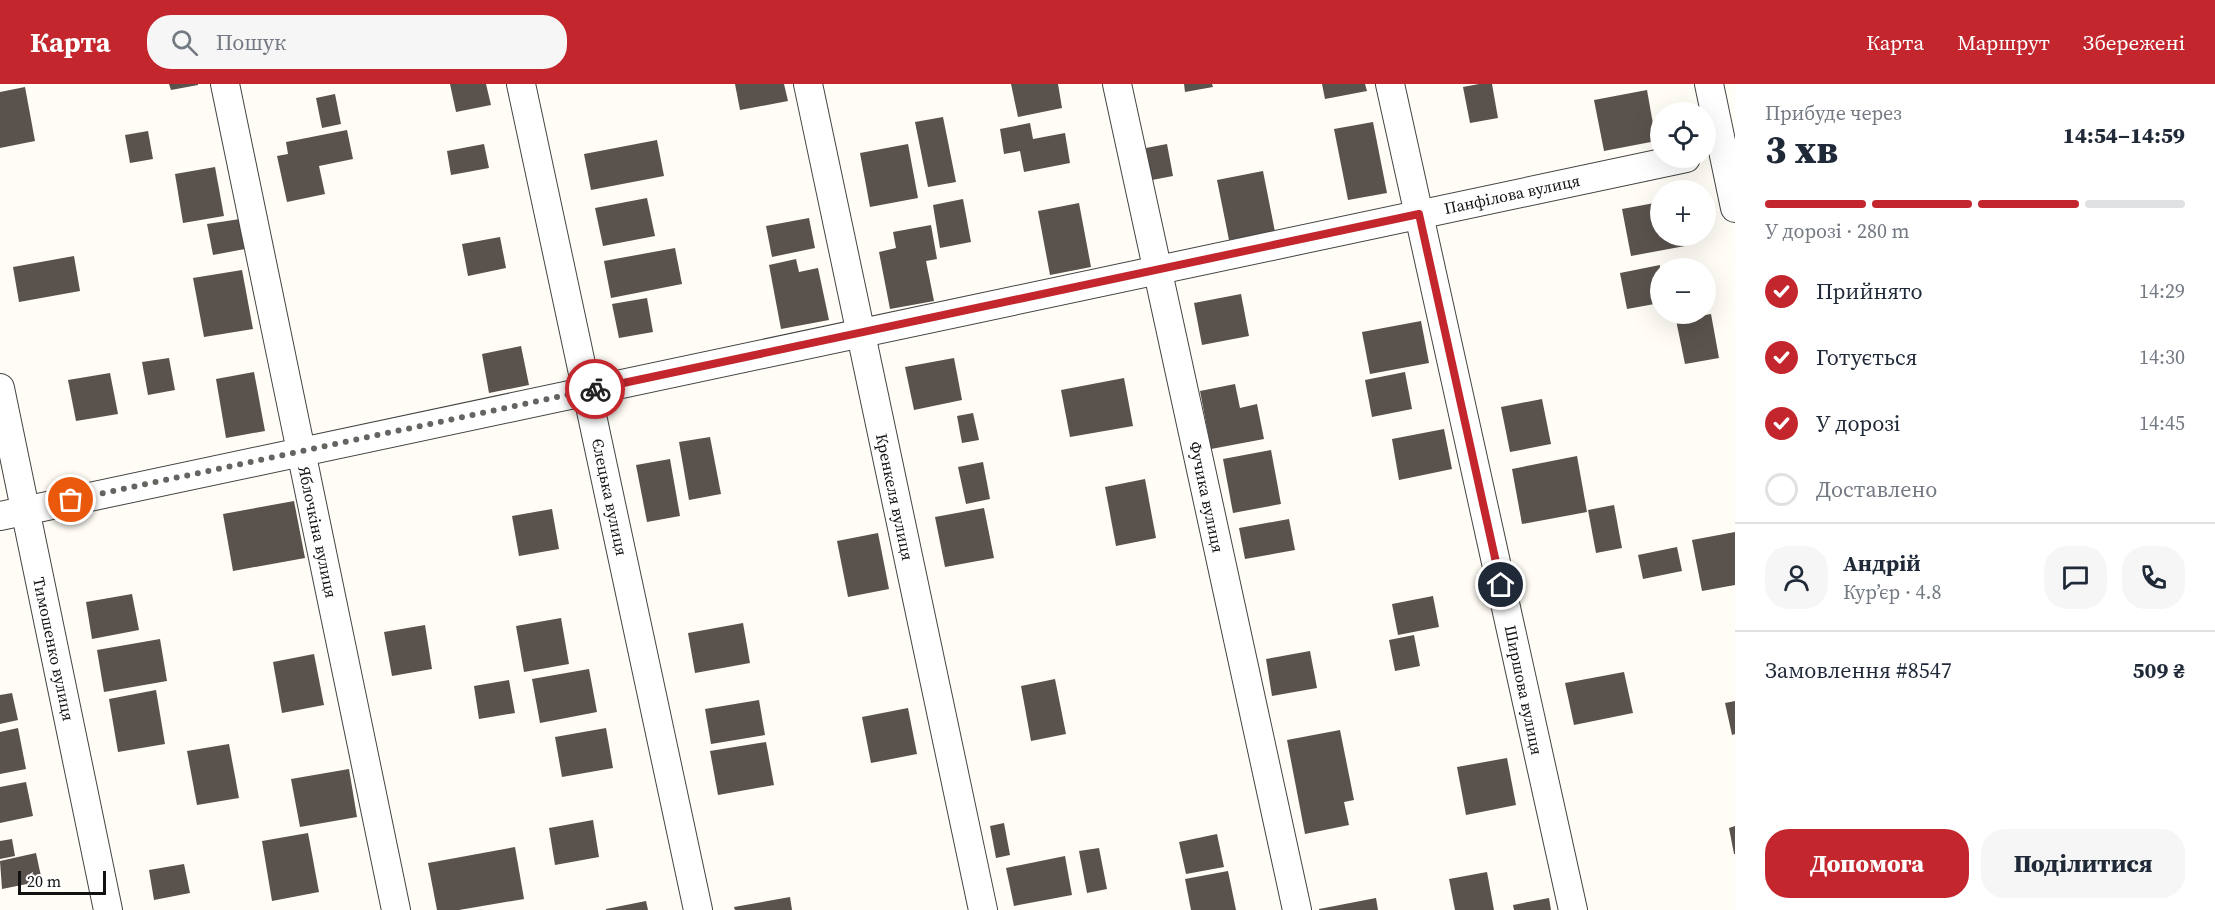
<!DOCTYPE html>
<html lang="uk">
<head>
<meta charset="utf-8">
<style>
	:root { --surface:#fff; --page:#f6f6f7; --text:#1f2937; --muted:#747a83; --line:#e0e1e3; --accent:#c4262e }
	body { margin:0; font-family:"Source Serif 4",serif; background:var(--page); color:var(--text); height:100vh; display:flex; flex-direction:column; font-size:22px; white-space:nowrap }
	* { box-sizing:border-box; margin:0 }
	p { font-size:20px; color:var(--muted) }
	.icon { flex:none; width:33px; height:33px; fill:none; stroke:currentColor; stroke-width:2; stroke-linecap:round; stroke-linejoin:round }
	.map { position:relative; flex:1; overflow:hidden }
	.panel { display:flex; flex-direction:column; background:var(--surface); width:480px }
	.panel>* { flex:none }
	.controls { position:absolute; left:1650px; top:18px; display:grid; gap:12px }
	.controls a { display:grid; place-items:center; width:66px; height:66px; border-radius:50%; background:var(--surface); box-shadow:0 6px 24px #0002; font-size:30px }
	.scale { position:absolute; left:18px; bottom:15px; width:88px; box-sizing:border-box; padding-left:6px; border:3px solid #111; border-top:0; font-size:16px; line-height:21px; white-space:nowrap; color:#111; -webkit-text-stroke:4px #fff; paint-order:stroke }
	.pin { position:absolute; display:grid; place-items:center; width:51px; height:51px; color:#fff; margin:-26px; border:3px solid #fff; border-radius:50%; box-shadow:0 2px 6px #0007 }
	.courier { position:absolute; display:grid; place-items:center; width:60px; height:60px; margin:-30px; border:4px solid #c4262e; border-radius:50%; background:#fff; color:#222; box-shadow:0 2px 8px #0007 }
	.summary em { font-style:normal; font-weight:800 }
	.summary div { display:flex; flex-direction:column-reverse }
	.summary { display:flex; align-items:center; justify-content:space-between; height:102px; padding:0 30px }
	h1 { font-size:39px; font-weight:800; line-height:45px }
	.bar { display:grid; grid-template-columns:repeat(4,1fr); gap:9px 6px; align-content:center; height:72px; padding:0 30px }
	.bar i { height:8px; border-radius:4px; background:var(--line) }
	.bar .on { background:var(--accent) }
	.bar p { grid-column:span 4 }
	.line { display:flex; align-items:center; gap:15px; padding:0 30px; border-top:2px solid var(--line) }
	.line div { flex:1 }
	.round { display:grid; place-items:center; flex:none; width:63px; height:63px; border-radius:24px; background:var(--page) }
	ol { padding:0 30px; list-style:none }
	li { display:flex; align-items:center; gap:18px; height:66px }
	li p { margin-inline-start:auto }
	li .icon { padding:6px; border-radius:50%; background:var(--accent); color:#fff; stroke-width:4 }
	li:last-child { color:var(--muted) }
	li i { width:33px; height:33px; border:3px solid var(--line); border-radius:50% }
	.button { display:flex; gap:12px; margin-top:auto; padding:12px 30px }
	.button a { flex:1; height:69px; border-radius:24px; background:var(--accent); color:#fff; font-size:24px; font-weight:800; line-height:69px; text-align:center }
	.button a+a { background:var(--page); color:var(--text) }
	header { display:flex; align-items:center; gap:36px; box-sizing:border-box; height:84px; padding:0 30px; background:var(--accent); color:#fff }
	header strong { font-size:28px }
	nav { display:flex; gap:33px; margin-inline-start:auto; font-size:21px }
	.search { width:420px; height:54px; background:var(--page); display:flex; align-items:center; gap:15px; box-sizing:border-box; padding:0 21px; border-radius:24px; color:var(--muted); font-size:22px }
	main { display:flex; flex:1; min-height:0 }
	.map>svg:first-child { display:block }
</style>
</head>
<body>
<header>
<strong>Карта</strong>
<div class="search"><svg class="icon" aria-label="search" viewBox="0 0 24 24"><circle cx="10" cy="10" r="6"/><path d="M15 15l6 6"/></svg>Пошук</div>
<nav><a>Карта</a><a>Маршрут</a><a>Збережені</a></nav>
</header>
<main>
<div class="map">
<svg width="1735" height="826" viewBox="0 0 1735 826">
	<rect width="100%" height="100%" fill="#fffdf5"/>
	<g fill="#5a524d">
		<polygon points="169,0 198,0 198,1 171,6"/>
		<polygon points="450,0 486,0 491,21 456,28"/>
		<polygon points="735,0 784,0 788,17 740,26"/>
		<polygon points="1011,0 1058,0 1062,24 1018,33"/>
		<polygon points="1184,0 1212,0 1213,3 1185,8"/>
		<polygon points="1322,0 1365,0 1367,7 1325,15"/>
		<polygon points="1479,0 1492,0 1498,34 1470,39 1463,3"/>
		<polygon points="25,3 35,57 0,64 0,8"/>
		<polygon points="1647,6 1656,57 1604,67 1594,16"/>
		<polygon points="335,10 341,40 322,44 316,14"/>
		<polygon points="943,33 956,98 928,103 915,38"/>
		<polygon points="1373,38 1387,109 1348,116 1334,45"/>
		<polygon points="1030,39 1033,55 1065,49 1070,79 1024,88 1020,67 1004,70 1000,45"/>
		<polygon points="347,46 353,75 319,82 325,110 287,118 277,72 288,70 286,58"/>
		<polygon points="148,47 153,75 130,79 125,51"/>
		<polygon points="657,56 664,92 591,106 584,70"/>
		<polygon points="484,60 489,84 451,91 447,67"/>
		<polygon points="908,60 918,114 870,123 860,69"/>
		<polygon points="1167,60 1173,92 1152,96 1146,64"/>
		<polygon points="215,83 224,132 183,139 175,90"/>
		<polygon points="1263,87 1275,148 1229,156 1217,96"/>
		<polygon points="647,114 655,152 603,162 595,124"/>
		<polygon points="963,115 971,158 940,164 933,121"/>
		<polygon points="1660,118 1660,152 1683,152 1685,162 1631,172 1622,125"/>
		<polygon points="1079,119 1091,183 1050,191 1038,127"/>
		<polygon points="809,134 815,164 772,173 766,142"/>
		<polygon points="240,135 245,165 213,171 207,140"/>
		<polygon points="931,141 937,175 926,177 934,217 890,225 879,168 896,164 893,148"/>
		<polygon points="500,153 506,184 468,192 462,160"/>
		<polygon points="675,164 682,200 611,214 604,177"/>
		<polygon points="74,172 80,207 19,218 13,183"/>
		<polygon points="796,175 799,188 818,184 829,236 781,245 769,181"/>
		<polygon points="1660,181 1660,219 1627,225 1620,189"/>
		<polygon points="242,186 253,245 204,253 193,194"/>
		<polygon points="1241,210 1249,252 1202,261 1194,219"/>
		<polygon points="647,214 653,248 619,254 612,220"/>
		<polygon points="1711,230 1719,274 1685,280 1676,236"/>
		<polygon points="1421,237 1429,279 1370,290 1362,248"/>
		<polygon points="521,262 529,301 489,309 482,270"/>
		<polygon points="169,274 175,306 148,311 142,278"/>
		<polygon points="954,274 962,316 914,326 905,283"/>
		<polygon points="254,288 265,347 226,354 216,295"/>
		<polygon points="1405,288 1412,325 1372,333 1365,296"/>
		<polygon points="110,289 118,330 76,337 68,296"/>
		<polygon points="1124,294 1133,342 1070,353 1061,306"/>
		<polygon points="1235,300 1240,324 1257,320 1264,355 1211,365 1200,307"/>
		<polygon points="1542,315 1551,360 1510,368 1501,323"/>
		<polygon points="973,329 979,356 962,359 957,332"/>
		<polygon points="1444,345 1452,385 1399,396 1392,355"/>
		<polygon points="710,353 721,410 689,416 679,358"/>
		<polygon points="1271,366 1281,420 1233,429 1223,375"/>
		<polygon points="1577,372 1587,428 1522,440 1512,385"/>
		<polygon points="670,375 680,432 647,438 636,381"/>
		<polygon points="983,378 990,415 966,420 958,383"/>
		<polygon points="1145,395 1156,454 1116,462 1105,403"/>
		<polygon points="294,417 305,474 233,487 223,430"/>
		<polygon points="1614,421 1622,464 1596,469 1588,426"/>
		<polygon points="984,424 994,474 945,483 935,433"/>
		<polygon points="552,425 559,465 519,472 512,432"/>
		<polygon points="1289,435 1295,466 1245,475 1239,444"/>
		<polygon points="1735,448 1735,501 1702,507 1692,456"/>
		<polygon points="878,449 889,505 848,513 837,457"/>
		<polygon points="1677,463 1682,487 1643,495 1638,471"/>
		<polygon points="132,510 139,546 92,555 86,518"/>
		<polygon points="1433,512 1439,543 1398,551 1392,520"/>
		<polygon points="561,534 569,580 524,588 516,542"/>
		<polygon points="743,539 750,579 695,589 688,549"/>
		<polygon points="425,541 432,585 392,592 384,548"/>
		<polygon points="1414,551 1420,582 1395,587 1389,556"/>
		<polygon points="160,555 167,597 104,608 97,566"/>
		<polygon points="1310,567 1317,604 1272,612 1266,575"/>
		<polygon points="314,570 324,621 282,629 273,578"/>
		<polygon points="589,585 597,628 540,639 532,595"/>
		<polygon points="1624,588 1633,629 1574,641 1565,599"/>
		<polygon points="1055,595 1066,650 1031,657 1021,602"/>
		<polygon points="509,596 515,629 479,635 474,602"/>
		<polygon points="156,606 165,660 118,668 109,615"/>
		<polygon points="12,609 18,636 0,640 0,611"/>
		<polygon points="759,616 765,651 711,660 705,625"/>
		<polygon points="1735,617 1735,650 1732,651 1725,619"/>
		<polygon points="908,624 917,670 871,679 862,633"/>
		<polygon points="18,644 26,685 0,690 0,648"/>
		<polygon points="606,644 613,684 562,693 555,653"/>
		<polygon points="1340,646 1354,716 1344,718 1349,741 1305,750 1287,656"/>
		<polygon points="766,658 774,701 718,711 710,667"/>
		<polygon points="229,660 239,714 197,721 187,667"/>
		<polygon points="1507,674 1516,721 1466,731 1457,683"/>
		<polygon points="349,685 357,733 300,743 291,695"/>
		<polygon points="26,698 33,732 0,739 0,703"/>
		<polygon points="593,736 599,773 555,781 549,744"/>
		<polygon points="1004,739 1010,771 996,774 990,742"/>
		<polygon points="1735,742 1735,770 1734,770 1729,744"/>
		<polygon points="308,749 319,808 272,817 262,757"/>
		<polygon points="1217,750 1224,783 1186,790 1179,758"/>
		<polygon points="12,755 15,772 0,775 0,757"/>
		<polygon points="515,763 524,815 459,826 437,826 428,779"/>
		<polygon points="1099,764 1107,805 1087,809 1079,767"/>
		<polygon points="36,769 42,797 2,805 0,777"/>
		<polygon points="1065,772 1072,811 1014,822 1006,784"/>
		<polygon points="184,780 190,809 154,816 149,786"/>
		<polygon points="1228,787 1236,826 1191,826 1185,795"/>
		<polygon points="1487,788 1494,826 1455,826 1449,795"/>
		<polygon points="790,813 792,826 735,826 734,823"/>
		<polygon points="1376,814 1378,826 1319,826 1319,825"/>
		<polygon points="1549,814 1551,826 1514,826 1513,821"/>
		<polygon points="646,817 648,826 606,826 606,825"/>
	</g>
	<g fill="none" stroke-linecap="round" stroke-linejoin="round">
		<g stroke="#444" stroke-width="30">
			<g id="street">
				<polyline points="225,0 396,826"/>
				<polyline points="521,0 698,826"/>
				<polyline points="808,0 983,826"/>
				<polyline points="1117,0 1297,826"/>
				<polyline points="1390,0 1573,826"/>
				<polyline points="1709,0 1735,124"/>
				<polyline points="0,304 108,826"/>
				<polyline points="0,432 1686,74"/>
			</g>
		</g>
		<use href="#street" stroke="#fff" stroke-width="28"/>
	</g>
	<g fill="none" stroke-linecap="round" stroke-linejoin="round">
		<polyline stroke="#646461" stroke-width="6" stroke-dasharray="0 10.8" points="71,416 595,305"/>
		<polyline stroke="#c4262e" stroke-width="8" points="595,305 1419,130 1501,501"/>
	</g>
	<g text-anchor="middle" stroke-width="6" stroke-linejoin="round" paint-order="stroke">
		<g font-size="16" fill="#111" stroke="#fff">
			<text transform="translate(1512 110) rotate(-12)" y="6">Панфілова вулиця</text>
			<text transform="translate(610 413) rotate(78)" y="6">Єлецька вулиця</text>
			<text transform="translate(895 413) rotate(78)" y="6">Кренкеля вулиця</text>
			<text transform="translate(1207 413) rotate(78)" y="6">Фучика вулиця</text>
			<text transform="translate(318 448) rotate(78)" y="6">Яблочкіна вулиця</text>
			<text transform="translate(54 565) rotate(78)" y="6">Тимошенко вулиця</text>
			<text transform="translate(1524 606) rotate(78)" y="6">Ширшова вулиця</text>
		</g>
	</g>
</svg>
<div class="controls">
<a><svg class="icon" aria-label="locate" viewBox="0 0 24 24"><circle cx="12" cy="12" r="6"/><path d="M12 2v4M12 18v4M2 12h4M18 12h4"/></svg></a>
<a>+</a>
<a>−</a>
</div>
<div class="scale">20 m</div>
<div class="pin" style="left:71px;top:416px;background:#ea580c"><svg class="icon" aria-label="bag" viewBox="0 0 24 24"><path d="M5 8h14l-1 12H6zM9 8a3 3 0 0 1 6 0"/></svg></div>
<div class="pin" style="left:1501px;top:501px;background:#1f2937"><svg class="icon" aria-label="home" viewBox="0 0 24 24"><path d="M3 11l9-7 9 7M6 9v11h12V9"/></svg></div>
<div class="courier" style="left:595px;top:305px"><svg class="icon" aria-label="bike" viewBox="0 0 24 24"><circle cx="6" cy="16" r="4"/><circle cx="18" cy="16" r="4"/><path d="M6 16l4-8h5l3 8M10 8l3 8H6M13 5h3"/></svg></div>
</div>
<section class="panel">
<div class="summary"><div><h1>3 хв</h1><p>Прибуде через</p></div><em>14:54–14:59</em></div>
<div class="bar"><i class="on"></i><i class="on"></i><i class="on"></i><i></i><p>У дорозі · 280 m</p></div>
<ol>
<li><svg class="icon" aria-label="check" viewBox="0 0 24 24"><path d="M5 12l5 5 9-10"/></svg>Прийнято<p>14:29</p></li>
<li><svg class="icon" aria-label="check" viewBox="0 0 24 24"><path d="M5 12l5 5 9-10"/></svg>Готується<p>14:30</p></li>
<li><svg class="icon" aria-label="check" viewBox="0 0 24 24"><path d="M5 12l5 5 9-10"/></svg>У дорозі<p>14:45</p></li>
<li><i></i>Доставлено</li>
</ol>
<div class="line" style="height:108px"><a class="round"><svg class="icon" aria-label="person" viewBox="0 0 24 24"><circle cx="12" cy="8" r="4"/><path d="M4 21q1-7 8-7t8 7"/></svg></a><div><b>Андрій</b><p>Кур’єр · 4.8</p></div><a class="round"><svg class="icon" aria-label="chat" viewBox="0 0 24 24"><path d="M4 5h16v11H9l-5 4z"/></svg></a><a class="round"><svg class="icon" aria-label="phone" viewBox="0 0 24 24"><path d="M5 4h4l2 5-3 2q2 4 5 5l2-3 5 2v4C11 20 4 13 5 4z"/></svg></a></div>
<div class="line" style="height:78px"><div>Замовлення #8547</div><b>509 ₴</b></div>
<div class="button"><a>Допомога</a><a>Поділитися</a></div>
</section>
</main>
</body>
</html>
